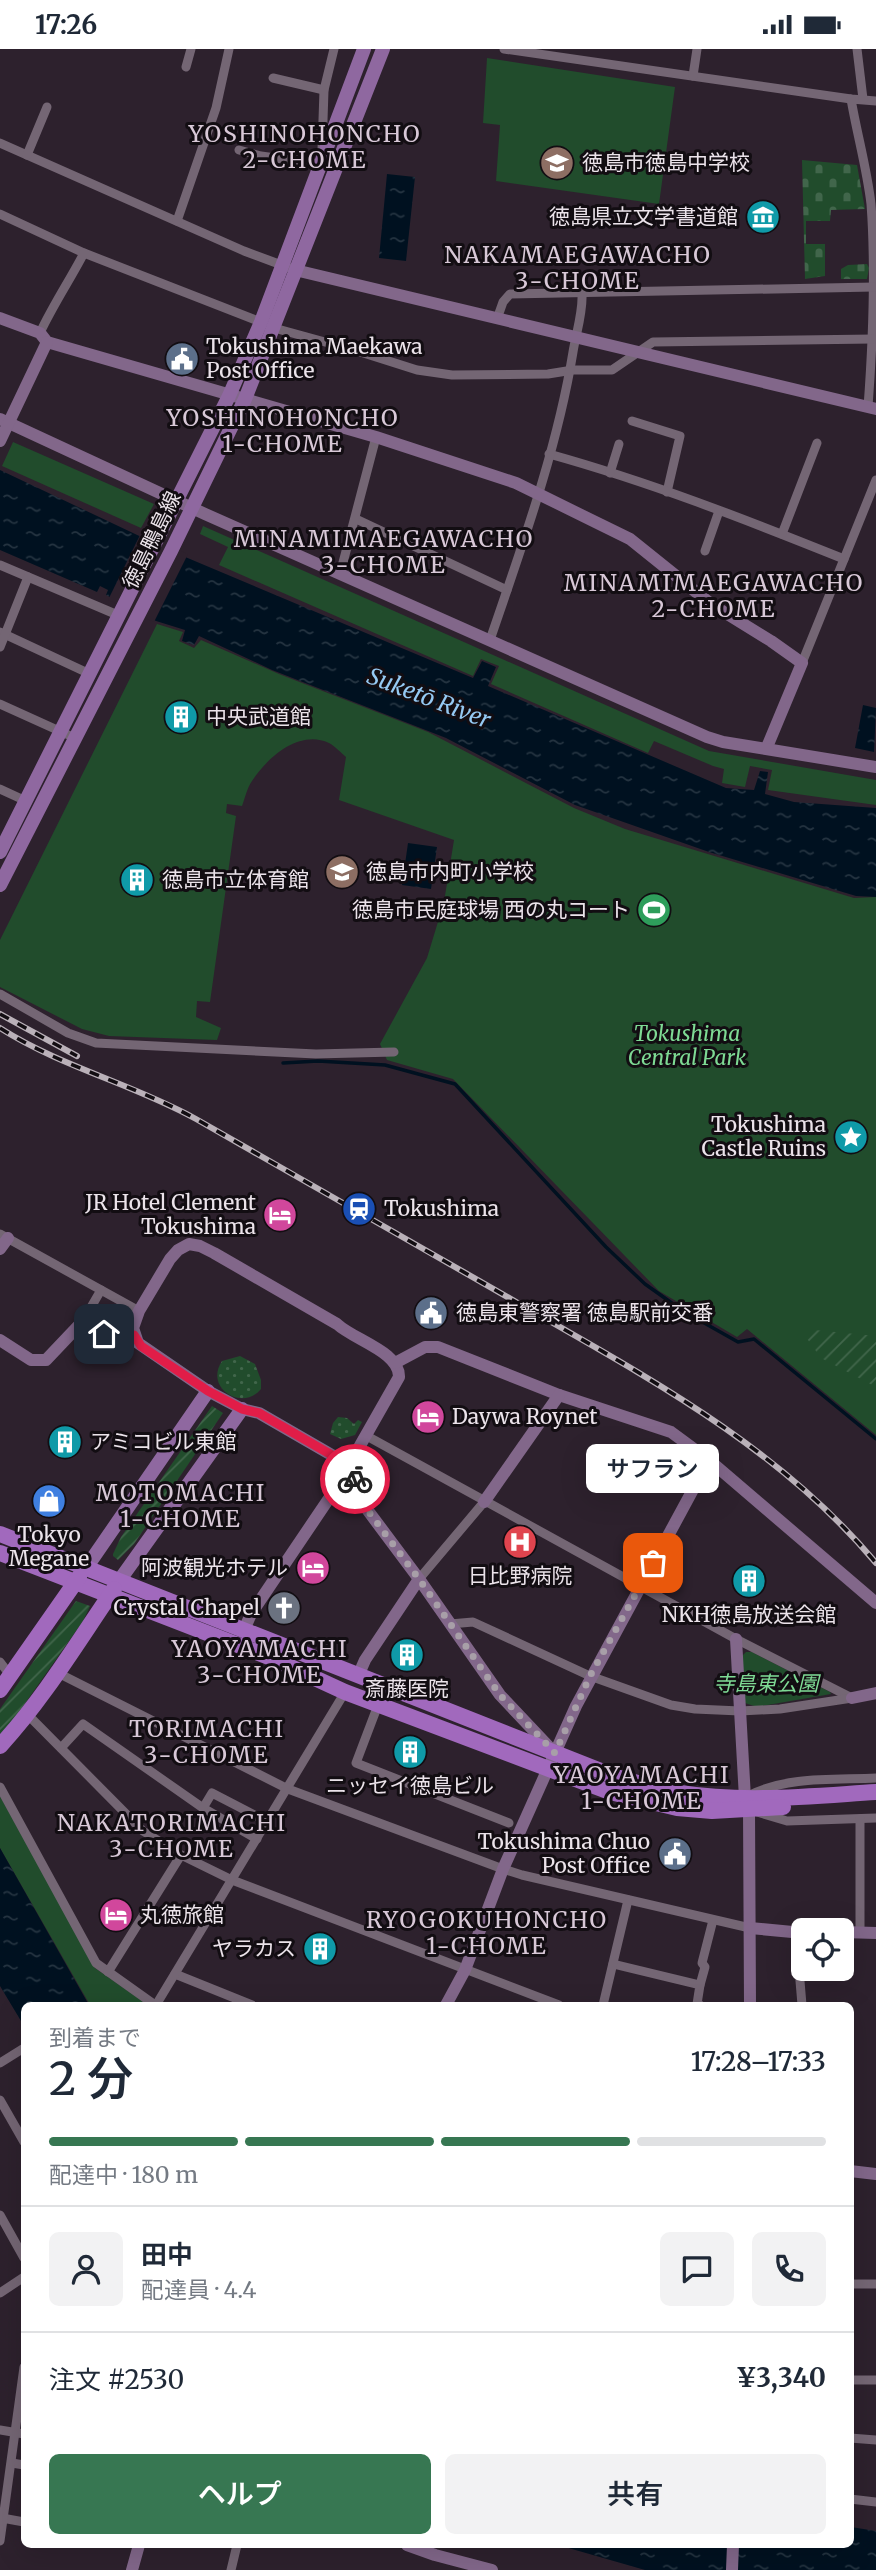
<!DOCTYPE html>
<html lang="ja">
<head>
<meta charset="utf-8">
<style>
	:root { --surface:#fff; --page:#f2f2f3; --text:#1f2937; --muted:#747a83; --line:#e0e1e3; --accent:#377752 }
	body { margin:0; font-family:Merriweather,"Noto Sans JP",serif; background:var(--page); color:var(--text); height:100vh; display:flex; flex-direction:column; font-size:26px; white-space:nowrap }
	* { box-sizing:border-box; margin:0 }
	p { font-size:23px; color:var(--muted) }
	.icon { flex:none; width:38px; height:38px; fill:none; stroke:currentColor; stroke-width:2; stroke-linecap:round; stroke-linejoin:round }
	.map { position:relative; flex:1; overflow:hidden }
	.details { position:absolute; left:21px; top:1953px; width:833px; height:546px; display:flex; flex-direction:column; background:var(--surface); border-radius:10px; box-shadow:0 7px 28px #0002 }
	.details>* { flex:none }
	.fabs { position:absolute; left:791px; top:1869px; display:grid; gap:14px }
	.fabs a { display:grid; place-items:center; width:63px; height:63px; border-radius:10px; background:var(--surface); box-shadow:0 7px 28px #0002; font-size:35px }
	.pin { position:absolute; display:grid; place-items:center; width:60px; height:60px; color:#fff; margin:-30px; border-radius:14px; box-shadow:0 4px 10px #0006 }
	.courier { position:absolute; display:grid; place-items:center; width:70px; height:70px; margin:-35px; border:5px solid #e11d48; border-radius:50%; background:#fff; color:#222; box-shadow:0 2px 9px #0007 }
	.bubble { position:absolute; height:49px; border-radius:10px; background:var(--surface); box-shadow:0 7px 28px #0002; font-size:23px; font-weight:600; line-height:49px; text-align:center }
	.head em { font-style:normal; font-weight:600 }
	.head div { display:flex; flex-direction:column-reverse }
	.head { display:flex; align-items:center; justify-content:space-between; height:119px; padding:0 28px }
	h1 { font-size:46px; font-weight:600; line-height:52px }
	.bar { display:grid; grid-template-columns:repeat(4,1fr); gap:10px 7px; align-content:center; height:84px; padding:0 28px }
	.bar i { height:9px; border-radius:5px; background:var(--line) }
	.bar .current { background:var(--accent) }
	.bar p { grid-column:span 4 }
	.line { display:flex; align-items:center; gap:18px; padding:0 28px; border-top:2px solid var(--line) }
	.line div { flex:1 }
	.round { display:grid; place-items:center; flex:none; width:74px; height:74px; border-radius:10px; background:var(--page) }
	.cta { display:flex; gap:14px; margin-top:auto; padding:14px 28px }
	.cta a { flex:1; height:80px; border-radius:10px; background:var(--accent); color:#fff; font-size:28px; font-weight:600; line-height:80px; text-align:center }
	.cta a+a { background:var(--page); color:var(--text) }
	.status { display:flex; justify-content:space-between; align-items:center; height:49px; padding:0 35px; background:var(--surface); direction:ltr }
	.status svg { height:19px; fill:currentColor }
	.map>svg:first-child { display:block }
</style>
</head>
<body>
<div class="status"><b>17:26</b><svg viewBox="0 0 49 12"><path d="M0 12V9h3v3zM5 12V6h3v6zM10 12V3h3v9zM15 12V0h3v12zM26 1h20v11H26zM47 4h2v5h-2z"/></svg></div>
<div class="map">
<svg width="876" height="2521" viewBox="0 0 876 2521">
	<defs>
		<pattern id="grass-dots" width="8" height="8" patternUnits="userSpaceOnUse" patternTransform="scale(1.75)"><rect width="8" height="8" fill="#214c2c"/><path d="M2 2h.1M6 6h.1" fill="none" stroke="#41664b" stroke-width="1.8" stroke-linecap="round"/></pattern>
		<pattern id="cemetery-stones" width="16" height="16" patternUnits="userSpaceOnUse" patternTransform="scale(1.75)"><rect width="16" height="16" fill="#214c2c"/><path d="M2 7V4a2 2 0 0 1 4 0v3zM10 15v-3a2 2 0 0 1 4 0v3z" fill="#41664b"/></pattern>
		<pattern id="garden-furrows" width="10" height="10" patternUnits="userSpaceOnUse" patternTransform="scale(1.75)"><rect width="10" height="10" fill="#214c2c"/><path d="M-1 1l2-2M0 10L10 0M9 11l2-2" fill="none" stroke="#41664b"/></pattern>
		<pattern id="water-ripples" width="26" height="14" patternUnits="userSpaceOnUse" patternTransform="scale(1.75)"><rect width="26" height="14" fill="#001120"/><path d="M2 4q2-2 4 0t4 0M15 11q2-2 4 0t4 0" fill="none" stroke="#253441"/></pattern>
	</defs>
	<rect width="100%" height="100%" fill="#2d212d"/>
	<g fill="url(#grass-dots)">
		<path d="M240,1307L255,1315L261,1331V1340C242,1363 204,1339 222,1312Z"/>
		<polygon points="338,1368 347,1369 354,1375 358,1371 362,1373 355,1386 341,1390 330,1385 333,1374"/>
	</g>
	<g fill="url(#cemetery-stones)">
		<polygon points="802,111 857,116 865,160 831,161 830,172 806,172 806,195 825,195 825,227 805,230"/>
		<polygon points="867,215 869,219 867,230 841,230 841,220 848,216"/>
	</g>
	<g fill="#214c2c">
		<polygon points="487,9 675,38 659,155 496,132 500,76 483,74"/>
		<polygon points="13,393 154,455 141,479 2,417"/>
		<polygon points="203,477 709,702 876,731 876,756 768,741 772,721 750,717 745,738 722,734 724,720 713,717 654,692 648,704 491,635 499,617 481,610 473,627 219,516 228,498 200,485"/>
		<path d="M157,575L183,583L179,592L194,599L201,591L279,625L428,683L574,759L625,780L854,849L876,848V1386L747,1280L737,1288L659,1242L453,1030L387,1011L380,995L427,909L444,853L454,791L339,751L346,708C341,704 335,697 329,694C299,680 267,709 252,732C247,739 245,749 242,757L227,755L226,764L236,767L210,953L197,952L196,968L221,979L217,991L109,987L82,980L0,938V891Z"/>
		<polygon points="746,1603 752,1603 830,1643 831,1645 757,1658 745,1654 742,1607"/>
		<polygon points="0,1747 95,1919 148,1956 90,1956 0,1799"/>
	</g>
	<g fill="url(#garden-furrows)">
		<polygon points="805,1280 876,1287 876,1338 821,1309 803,1284"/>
		<polygon points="212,1357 223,1364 134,1495 118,1511 113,1507 113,1505 121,1488"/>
		<polygon points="76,1552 90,1557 83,1572 14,1670 0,1685 0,1660"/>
	</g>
	<g fill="url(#water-ripples)">
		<polygon points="387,125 415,128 406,212 379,209"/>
		<polygon points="0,421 171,502 473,629 482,612 496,618 488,637 726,739 754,741 760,722 768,723 765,745 794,753 876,759 876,848 856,847 709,803 575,756 446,689 272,621 199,587 194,596 182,592 185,581 156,572 106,546 108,541 100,537 97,543 0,501"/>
		<polygon points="863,656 876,659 874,703 855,699"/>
		<polygon points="408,794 437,798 431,840 402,836"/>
		<polygon points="0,1799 89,1956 24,1956 24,1977 0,1937"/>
		<polygon points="851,2478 876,2482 876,2521 645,2521 558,2496 850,2496"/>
	</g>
	<polygon fill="#2d212d" points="141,484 188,505 154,573 108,551"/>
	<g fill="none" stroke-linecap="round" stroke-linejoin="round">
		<polyline stroke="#001120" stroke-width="3.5" points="283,1014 318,1012 385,1016 455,1035 606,1198 645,1235 683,1262 738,1293 754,1290 876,1390"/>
		<g stroke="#746674" stroke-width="9">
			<polyline points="504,0 851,50 876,52"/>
			<polyline points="857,0 863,50"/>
			<polyline points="186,18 191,0"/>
			<polyline points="693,27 697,0"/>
			<polyline points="273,29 324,41"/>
			<path d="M851,50C857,85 867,120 871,155C876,223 873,291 868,358"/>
			<polyline points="0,94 244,202 295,221"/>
			<polyline points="239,101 261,107 320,115"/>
			<polyline points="322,101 324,41 334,0"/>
			<polyline points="27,106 47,58"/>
			<polyline points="0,165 84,204"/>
			<polyline points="177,172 216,59 229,0"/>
			<polyline points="497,270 503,253 510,245 874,238"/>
			<polyline points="274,279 354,301 417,321 452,326 548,325 573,321 612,321 653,293 873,290"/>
			<path d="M40,284C53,256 70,231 84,204L261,273"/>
			<polyline points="632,372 680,387 667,443"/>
			<path d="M549,405C650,433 747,471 844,510"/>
			<polyline points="610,424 619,395"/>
			<polyline points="356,470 507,541"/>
			<polyline points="782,485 817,394"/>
			<polyline points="705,502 719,462"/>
			<polyline points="0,516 120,567"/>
			<polyline points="340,525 376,388"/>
			<polyline points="0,583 90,625"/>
			<path d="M490,591C522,497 557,401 573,303C576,284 583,264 582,245"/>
			<polyline points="0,598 28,528"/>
			<polyline points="802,614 876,431"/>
			<polyline points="0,655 75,689"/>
			<polyline points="0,740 26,752"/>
			<polyline points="0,945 68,984 96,994 316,1005 394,1003"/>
			<polyline points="0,1185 139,1262"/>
			<polyline points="83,1272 101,1241"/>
			<polyline points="365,1386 736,1590 852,1649"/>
			<polyline points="419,1530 484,1453"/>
			<polyline points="450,1575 473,1573 590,1627 671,1656 695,1660 740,1662 780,1660 852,1649"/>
			<polyline points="0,1613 10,1626"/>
			<polyline points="58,1624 288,1740 503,1820 522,1826 750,1879"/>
			<polyline points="378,1656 356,1714 509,1774"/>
			<polyline points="28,1666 143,1782 181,1806 232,1831 559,1956"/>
			<polyline points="61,1699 83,1675 203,1759 257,1790"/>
			<polyline points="0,1738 96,1914 155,1956"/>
			<path d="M750,1746C788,1727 834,1731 876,1729"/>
			<polyline points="203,1759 212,1744 268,1773"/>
			<polyline points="757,1763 787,1772 876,1769"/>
			<polyline points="860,1770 860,1883"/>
			<polyline points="796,1884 802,1956"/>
			<polyline points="613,1915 700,1936 697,1955 700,1956"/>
			<polyline points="108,1923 181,1806"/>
			<polyline points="175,1925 252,1956"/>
			<polyline points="700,1936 705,1918 702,1914 713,1871"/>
			<polyline points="156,1956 345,1643"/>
			<polyline points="603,1956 628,1851"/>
			<polyline points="0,2014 24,1999"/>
			<polyline points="0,2051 24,2093"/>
			<polyline points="0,2166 24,2209"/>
			<polyline points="850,2235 876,2235"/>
			<polyline points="0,2244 24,2228"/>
			<polyline points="850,2331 876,2331"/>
			<polyline points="0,2381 24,2385"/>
			<polyline points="850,2389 876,2391"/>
			<polyline points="12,2414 24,2416"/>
			<polyline points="850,2450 876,2453"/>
			<polyline points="2,2469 24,2473"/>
			<polyline points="0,2492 24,2318"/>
			<polyline points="231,2521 237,2496"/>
		</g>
		<g stroke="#82678a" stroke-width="12">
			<polyline points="295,221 876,360"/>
			<polyline points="0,269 40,284 47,293 376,388 516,434 630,490 711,555 771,592 802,614 767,698"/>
			<polyline points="0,370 205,465 707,688 723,693 876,718"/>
			<polyline points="0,392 47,293"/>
			<path d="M189,1195L200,1197L214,1204L337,1275C354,1291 400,1303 399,1328L349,1416L259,1364L242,1360L208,1342L138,1294L133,1279L139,1262L170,1210L178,1201Z"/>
			<polyline points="0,1200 8,1189"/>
			<polyline points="0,1291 31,1311 46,1311 83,1272 112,1289 134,1286"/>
			<polyline points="395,1314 425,1298 438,1298 559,1346 671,1383 709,1411 876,1554"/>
			<polyline points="349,1416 366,1459 419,1530 500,1646 552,1701"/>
			<polyline points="484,1453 559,1346"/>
			<polyline points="244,1581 251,1565 336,1439 349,1416"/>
			<polyline points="736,1590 745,1749"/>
			<polyline points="358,1627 365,1611 419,1530"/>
			<polyline points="852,1649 876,1644"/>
			<polyline points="749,1761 750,1956"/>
			<polyline points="750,1879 803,1884"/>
			<polyline points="842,1883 876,1884"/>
			<polyline points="446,1956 465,1921 503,1820 576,1657 709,1411"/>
			<polyline points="850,2122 876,2125"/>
			<polyline points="407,2496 435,2506 492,2521"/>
			<polyline points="132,2521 139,2496"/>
			<polyline points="732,2521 733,2496"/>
		</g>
		<g stroke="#8f68a0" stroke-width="14">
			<polyline points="0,803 229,347 261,273 364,0"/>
			<polyline points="0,836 171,502 245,350 383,0"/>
			<polyline points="86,1519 208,1342"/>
			<polyline points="119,1532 242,1360"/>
		</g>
		<g stroke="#a169bd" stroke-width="16">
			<path d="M0,1485L616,1728C637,1734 658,1740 680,1744C745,1754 811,1747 876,1743"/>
			<polyline points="0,1504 269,1608 345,1643 610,1743 677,1759 712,1762 783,1758"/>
			<polyline points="0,1641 79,1528"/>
			<path d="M0,1697C44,1649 77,1594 114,1540"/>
		</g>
		<g stroke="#bab1b9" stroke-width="6">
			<g id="rail">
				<polyline points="0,965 77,1007"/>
				<path d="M0,979C61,1018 133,1035 196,1070C303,1131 411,1193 518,1254C647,1328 779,1398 876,1514"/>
			</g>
		</g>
		<use href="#rail" stroke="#120d12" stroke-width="3.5" stroke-dasharray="10" stroke-linecap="butt"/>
	</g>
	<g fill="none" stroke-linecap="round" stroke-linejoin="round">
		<polyline stroke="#a89fa8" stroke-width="7" stroke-dasharray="0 12.6" points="355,1430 366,1459 419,1530 500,1646 555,1704 590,1627 653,1514"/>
		<polyline stroke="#e11d48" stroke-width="9" points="104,1285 119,1290 134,1286 141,1297 208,1342 242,1360 259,1364 349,1416 355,1430"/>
	</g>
	<defs>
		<g id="school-disc" transform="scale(1.75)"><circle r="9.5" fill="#8d6e63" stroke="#120d12"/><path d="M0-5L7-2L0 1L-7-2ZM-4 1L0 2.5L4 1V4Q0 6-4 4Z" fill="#fff"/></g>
		<g id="museum-disc" transform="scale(1.75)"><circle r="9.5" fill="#0f9aa8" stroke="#120d12"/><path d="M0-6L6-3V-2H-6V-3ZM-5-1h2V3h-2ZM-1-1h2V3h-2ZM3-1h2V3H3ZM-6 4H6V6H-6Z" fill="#fff"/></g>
		<g id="civic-disc" transform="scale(1.75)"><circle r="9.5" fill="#5c6f8a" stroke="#120d12"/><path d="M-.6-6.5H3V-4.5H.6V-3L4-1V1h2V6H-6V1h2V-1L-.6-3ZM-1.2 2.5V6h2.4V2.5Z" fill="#fff"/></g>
		<g id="building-disc" transform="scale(1.75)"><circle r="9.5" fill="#0f9aa8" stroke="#120d12"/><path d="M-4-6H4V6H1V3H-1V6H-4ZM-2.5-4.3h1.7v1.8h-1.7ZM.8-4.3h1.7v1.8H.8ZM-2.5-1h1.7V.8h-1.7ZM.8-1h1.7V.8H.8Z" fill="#fff"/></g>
		<g id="stadium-disc" transform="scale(1.75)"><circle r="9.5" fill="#2e9e5b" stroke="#120d12"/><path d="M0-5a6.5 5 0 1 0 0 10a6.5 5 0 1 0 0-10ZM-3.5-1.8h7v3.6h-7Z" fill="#fff"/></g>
		<g id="sight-disc" transform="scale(1.75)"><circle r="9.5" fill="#0f9aa8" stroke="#120d12"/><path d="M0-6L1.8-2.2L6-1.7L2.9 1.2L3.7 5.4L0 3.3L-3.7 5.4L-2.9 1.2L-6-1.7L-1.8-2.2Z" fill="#fff"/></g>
		<g id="station-disc" transform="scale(1.75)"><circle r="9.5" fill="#1a4fb4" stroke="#120d12"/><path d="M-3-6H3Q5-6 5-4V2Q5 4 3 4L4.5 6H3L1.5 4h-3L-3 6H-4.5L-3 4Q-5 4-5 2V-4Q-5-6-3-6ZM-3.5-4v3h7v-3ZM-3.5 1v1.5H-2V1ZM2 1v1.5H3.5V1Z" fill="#fff"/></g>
		<g id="hotel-disc" transform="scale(1.75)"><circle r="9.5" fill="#d1479c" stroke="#120d12"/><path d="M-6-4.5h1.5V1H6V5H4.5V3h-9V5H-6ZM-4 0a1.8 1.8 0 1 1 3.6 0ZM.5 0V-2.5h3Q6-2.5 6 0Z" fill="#fff"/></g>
		<g id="shop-disc" transform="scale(1.75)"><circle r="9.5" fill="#3f7fe0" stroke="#120d12"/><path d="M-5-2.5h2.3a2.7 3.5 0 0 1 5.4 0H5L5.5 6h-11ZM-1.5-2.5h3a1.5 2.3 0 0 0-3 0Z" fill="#fff"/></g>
		<g id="hospital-disc" transform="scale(1.75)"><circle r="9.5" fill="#e0444e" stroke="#120d12"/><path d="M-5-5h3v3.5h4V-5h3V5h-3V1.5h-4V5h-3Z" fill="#fff"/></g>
		<g id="church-disc" transform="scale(1.75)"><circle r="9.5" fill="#6b7280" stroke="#120d12"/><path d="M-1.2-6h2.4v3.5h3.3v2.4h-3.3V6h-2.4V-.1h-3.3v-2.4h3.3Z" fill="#fff"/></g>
	</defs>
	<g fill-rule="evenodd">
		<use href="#school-disc" x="557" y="114"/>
		<use href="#museum-disc" x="763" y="168"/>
		<use href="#civic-disc" x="182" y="310"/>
		<use href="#building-disc" x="181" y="668"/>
		<use href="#school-disc" x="342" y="823"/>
		<use href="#building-disc" x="137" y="831"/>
		<use href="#stadium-disc" x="654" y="861"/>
		<use href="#sight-disc" x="851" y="1088"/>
		<use href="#station-disc" x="359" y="1160"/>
		<use href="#hotel-disc" x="280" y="1166"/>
		<use href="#civic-disc" x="431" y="1264"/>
		<use href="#hotel-disc" x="428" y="1368"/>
		<use href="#building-disc" x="65" y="1393"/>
		<use href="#shop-disc" x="49" y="1452"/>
		<use href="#hospital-disc" x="520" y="1493"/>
		<use href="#hotel-disc" x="313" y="1519"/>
		<use href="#building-disc" x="749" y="1532"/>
		<use href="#church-disc" x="284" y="1559"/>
		<use href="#building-disc" x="407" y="1606"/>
		<use href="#building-disc" x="410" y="1703"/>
		<use href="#civic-disc" x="675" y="1805"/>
		<use href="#hotel-disc" x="116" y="1866"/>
		<use href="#building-disc" x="320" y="1900"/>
	</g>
	<g text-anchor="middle" stroke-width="6" stroke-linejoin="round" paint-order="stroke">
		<g font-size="21" fill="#ebe3ea" stroke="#120d12" text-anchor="start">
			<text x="582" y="121">徳島市徳島中学校</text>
			<text x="738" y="175" text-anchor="end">徳島県立文学書道館</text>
			<text x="206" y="305">Tokushima Maekawa<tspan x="206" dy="24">Post Office</tspan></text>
			<text x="206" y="675">中央武道館</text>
			<text x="366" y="830">徳島市内町小学校</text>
			<text x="162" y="838">徳島市立体育館</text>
			<text x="630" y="868" text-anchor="end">徳島市民庭球場 西の丸コート</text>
			<text x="826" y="1083" text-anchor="end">Tokushima<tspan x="826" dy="24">Castle Ruins</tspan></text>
			<text x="256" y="1161" text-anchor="end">JR Hotel Clement<tspan x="256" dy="24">Tokushima</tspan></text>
			<text x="384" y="1167">Tokushima</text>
			<text x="456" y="1271">徳島東警察署 徳島駅前交番</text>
			<text x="452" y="1375">Daywa Roynet</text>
			<text x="90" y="1400">アミコビル東館</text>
			<text x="49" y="1493" text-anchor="middle">Tokyo<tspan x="49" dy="24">Megane</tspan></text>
			<text x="288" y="1526" text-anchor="end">阿波観光ホテル</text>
			<text x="520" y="1534" text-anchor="middle">日比野病院</text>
			<text x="260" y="1566" text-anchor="end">Crystal Chapel</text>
			<text x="749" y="1573" text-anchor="middle">NKH徳島放送会館</text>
			<text x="407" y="1647" text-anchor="middle">斎藤医院</text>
			<text x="410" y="1744" text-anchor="middle">ニッセイ徳島ビル</text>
			<text x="650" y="1800" text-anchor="end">Tokushima Chuo<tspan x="650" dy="24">Post Office</tspan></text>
			<text x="140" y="1873">丸徳旅館</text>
			<text x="296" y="1907" text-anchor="end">ヤラカス</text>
		</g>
		<g font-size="21" fill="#ebe3ea" stroke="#120d12">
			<text transform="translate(152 491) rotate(-64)" y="7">徳島鴨島線</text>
		</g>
		<g font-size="21" font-style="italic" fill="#7eda94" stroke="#120d12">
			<text x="687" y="992">Tokushima<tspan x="687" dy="24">Central Park</tspan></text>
			<text x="766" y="1642">寺島東公園</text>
		</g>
		<g font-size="23" letter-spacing="2" fill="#d8c8d7" stroke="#120d12">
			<text x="305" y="93">YOSHINOHONCHO<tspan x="305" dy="26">2-CHOME</tspan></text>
			<text x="578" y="214">NAKAMAEGAWACHO<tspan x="578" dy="26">3-CHOME</tspan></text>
			<text x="283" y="377">YOSHINOHONCHO<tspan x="283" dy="26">1-CHOME</tspan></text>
			<text x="384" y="498">MINAMIMAEGAWACHO<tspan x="384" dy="26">3-CHOME</tspan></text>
			<text x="714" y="542">MINAMIMAEGAWACHO<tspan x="714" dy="26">2-CHOME</tspan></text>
			<text x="181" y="1452">MOTOMACHI<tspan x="181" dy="26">1-CHOME</tspan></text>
			<text x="260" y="1608">YAOYAMACHI<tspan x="260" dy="26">3-CHOME</tspan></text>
			<text x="207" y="1688">TORIMACHI<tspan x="207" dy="26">3-CHOME</tspan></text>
			<text x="642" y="1734">YAOYAMACHI<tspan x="642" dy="26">1-CHOME</tspan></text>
			<text x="172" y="1782">NAKATORIMACHI<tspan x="172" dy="26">3-CHOME</tspan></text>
			<text x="487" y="1879">RYOGOKUHONCHO<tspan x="487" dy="26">1-CHOME</tspan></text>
		</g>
		<g font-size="23" font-style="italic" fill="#95c9f3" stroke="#120d12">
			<text transform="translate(429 649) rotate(21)" y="8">Suketō River</text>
		</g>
	</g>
</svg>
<div class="fabs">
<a><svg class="icon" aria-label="locate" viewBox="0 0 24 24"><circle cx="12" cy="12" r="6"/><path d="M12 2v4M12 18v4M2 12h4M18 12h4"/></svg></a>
</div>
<div class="pin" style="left:653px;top:1514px;background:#ea580c"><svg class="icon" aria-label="bag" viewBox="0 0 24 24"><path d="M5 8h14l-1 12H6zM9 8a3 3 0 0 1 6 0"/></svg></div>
<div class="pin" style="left:104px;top:1285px;background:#1f2937"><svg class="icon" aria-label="home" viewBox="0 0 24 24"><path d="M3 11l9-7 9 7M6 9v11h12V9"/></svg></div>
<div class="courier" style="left:355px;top:1430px"><svg class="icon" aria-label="bike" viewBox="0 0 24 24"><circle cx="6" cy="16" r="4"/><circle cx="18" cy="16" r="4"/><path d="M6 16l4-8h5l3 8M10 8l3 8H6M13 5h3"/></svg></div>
<div class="bubble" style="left:586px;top:1395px;width:133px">サフラン</div>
<section class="details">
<div class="head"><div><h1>2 分</h1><p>到着まで</p></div><em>17:28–17:33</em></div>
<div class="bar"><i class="current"></i><i class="current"></i><i class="current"></i><i></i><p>配達中 · 180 m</p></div>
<div class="line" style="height:126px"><a class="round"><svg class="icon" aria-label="person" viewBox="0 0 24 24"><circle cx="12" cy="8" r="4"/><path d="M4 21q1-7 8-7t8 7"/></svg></a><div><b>田中</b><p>配達員 · 4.4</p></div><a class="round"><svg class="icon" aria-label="chat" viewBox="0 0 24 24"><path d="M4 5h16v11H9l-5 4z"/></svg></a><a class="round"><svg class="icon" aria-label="phone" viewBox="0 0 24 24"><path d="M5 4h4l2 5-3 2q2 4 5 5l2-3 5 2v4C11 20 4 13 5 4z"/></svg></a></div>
<div class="line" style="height:91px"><div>注文 #2530</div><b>¥3,340</b></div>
<div class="cta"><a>ヘルプ</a><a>共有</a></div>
</section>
</div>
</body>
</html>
